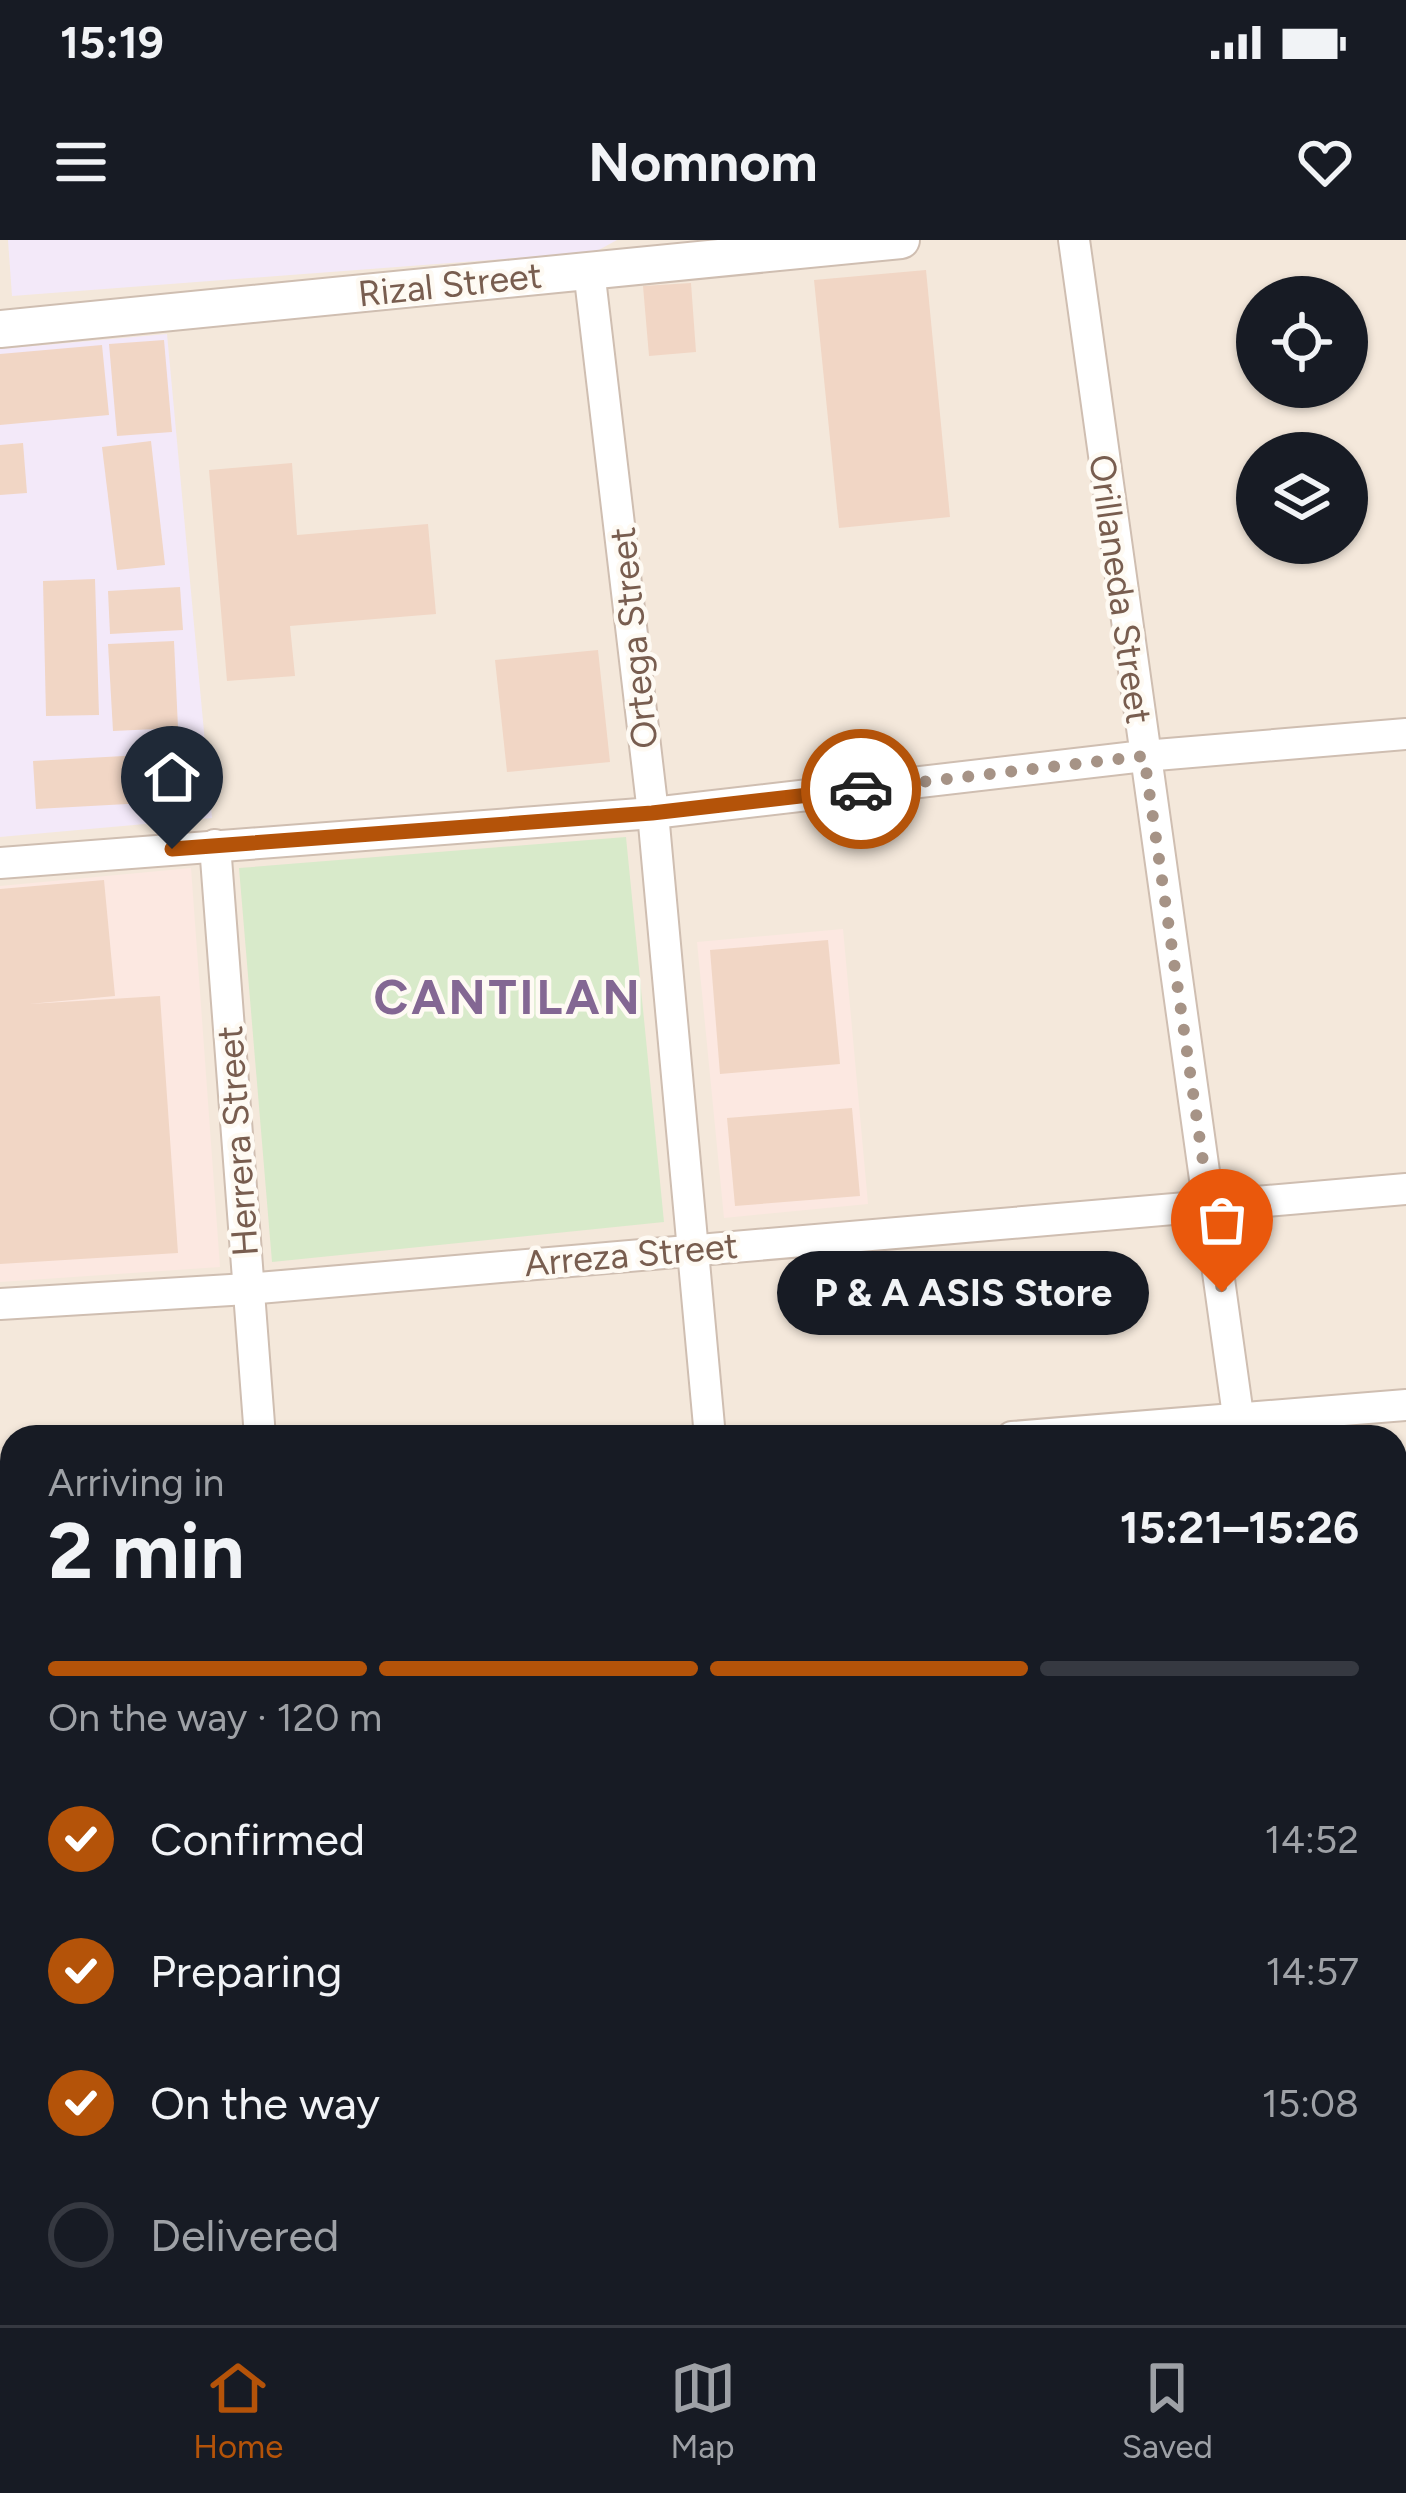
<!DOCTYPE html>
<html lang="en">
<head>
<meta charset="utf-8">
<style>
	:root { --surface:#171b24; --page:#20242c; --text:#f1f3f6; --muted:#9ea1a6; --line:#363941; --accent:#b45309 }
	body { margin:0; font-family:Figtree,sans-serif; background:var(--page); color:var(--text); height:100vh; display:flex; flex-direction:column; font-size:45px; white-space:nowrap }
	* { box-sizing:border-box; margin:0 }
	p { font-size:39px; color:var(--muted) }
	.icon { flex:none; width:66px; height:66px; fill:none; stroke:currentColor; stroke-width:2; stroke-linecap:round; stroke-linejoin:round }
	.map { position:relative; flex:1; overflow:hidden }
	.drawer { position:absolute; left:0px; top:1185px; width:1407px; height:900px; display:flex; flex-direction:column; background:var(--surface); border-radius:36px 36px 0 0; box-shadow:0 3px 9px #0004 }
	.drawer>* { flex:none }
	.tools { position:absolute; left:1236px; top:36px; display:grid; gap:24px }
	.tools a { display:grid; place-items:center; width:132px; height:132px; border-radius:50%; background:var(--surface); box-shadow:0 3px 9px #0004; font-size:60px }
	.pin { position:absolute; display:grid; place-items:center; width:102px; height:102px; color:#fff; margin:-123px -51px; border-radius:50% 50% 50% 0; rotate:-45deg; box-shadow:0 0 12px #0007 }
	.pin .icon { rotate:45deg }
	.courier { position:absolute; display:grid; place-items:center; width:120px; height:120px; margin:-60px; border:9px solid #b45309; border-radius:50%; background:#fff; color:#222; box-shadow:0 3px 15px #0007 }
	.bubble { position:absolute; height:84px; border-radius:42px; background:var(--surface); box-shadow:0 3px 9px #0004; font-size:39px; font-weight:700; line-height:84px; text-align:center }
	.overview em { font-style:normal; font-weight:700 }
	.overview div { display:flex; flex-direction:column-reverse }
	.overview { display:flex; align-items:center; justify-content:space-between; height:204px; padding:0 48px }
	h1 { font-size:78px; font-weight:700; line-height:90px }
	.bar { display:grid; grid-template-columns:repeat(4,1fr); gap:18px 12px; align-content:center; height:144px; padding:0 48px }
	.bar i { height:15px; border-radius:9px; background:var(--line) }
	.bar .current { background:var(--accent) }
	.bar p { grid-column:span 4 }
	ol { padding:0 48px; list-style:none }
	li { display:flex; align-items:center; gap:36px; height:132px }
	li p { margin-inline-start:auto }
	li .icon { padding:12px; border-radius:50%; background:var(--accent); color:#fff; stroke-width:4 }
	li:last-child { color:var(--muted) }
	li i { width:66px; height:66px; border:6px solid var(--line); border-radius:50% }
	.status { display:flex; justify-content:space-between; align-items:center; height:84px; padding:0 60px; background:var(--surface); direction:ltr }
	.status svg { height:33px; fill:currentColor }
	header { display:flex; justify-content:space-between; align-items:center; height:156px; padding:0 48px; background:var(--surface); font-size:54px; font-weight:700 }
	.tabs { display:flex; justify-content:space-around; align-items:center; height:168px; border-top:3px solid var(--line); background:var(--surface); font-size:33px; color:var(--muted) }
	.tabs a { display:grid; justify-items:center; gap:6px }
	.tabs .current { color:var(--accent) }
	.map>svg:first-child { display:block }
</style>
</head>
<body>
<div class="status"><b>15:19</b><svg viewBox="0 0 49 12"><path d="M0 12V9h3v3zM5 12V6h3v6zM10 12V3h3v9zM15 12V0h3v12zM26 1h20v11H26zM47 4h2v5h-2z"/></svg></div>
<header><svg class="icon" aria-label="menu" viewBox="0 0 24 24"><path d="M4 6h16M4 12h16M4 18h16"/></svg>Nomnom<svg class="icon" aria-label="heart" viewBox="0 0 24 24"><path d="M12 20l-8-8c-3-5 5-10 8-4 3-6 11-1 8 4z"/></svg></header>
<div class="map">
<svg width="1406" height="2085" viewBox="0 0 1406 2085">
	<rect width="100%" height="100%" fill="#fcf6ec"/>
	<path fill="#f4e8db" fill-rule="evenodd" d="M0,0H1406V2085H0ZM1257,57H1347V147H1257ZM1257,213H1347V303H1257ZM12,1197H1395V2073H12Z"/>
	<g fill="#fce8e1">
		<polygon points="191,628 220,1027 0,1042 0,646"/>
		<polygon points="843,689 868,964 724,978 697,702"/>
	</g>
	<g fill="#f3e9f9">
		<polygon points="8,0 617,0 595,12 12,56"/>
		<polygon points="167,94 212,578 0,597 0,109"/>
	</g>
	<polygon fill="#d8eaca" points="626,597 664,982 272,1022 239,628"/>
	<g fill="#f1d6c5">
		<polygon points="926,30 950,277 839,288 814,40"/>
		<polygon points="691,43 696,112 649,116 643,46"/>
		<polygon points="164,100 172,192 117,196 109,104"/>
		<polygon points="102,105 109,175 0,185 0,114"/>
		<polygon points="151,201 165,325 117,330 102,207"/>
		<polygon points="23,203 27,253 0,255 0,205"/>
		<polygon points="292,223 297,295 428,284 436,374 290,386 295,436 227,441 209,230"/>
		<polygon points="95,339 99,475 46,476 43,341"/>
		<polygon points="180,347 183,390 110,394 108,351"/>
		<polygon points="174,401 178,488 113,491 108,404"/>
		<polygon points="598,410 610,522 507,532 495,420"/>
		<polygon points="178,513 182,561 36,569 33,521"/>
		<polygon points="104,640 115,756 29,764 160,756 178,1013 0,1024 0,649"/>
		<polygon points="828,700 840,824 720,834 710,710"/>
		<polygon points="852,868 860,956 735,966 727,878"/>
	</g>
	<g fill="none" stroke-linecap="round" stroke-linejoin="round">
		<g stroke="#cfbeb1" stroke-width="34">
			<g id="minor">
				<polyline points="1074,0 1241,1197"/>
				<polyline points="589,30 653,573 710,1197"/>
				<polyline points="215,605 260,1197"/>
				<polyline points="0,623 653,573 1144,516 1406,494"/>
				<polyline points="0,1064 247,1049 1406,949"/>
				<polyline points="1012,1197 1406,1165"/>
				<polyline points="0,1298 12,1297"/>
				<polyline points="1395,1599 1406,1598"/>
				<polyline points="0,1722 12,1720"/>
				<polyline points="1395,2040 1406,2039"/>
				<polyline points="320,2073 321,2085"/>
				<polyline points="1322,2073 1323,2085"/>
				<polyline points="770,2085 947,2073"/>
			</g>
		</g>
		<g stroke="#cfbeb1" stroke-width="40">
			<polyline id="tertiary" points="0,89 901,0"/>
		</g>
		<use href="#minor" stroke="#fff" stroke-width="30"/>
		<use href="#tertiary" stroke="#fff" stroke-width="36"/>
	</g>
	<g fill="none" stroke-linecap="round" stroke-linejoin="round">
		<polyline stroke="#a69386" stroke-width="12" stroke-dasharray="0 21.6" points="861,549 1144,516 1222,1052"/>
		<polyline stroke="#b45309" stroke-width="15" points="172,609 652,573 861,549"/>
	</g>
	<g text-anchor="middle" stroke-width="9" stroke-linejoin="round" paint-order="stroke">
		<g font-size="36" fill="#785d4f" stroke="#fefaf3">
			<text transform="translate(450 44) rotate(-6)" y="13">Rizal Street</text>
			<text transform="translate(1121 349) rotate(82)" y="13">Orillaneda Street</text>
			<text transform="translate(633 398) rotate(-96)" y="13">Ortega Street</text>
			<text transform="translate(237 901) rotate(-94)" y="13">Herrera Street</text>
			<text transform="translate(631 1014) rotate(-5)" y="13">Arreza Street</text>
		</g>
		<g font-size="48" font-weight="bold" letter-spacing="3" fill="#836793" stroke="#fefaf3">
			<text x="508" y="774">CANTILAN</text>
		</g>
	</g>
</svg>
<div class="tools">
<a><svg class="icon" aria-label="locate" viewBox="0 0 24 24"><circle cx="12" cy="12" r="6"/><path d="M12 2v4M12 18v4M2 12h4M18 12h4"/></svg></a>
<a><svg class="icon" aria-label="layers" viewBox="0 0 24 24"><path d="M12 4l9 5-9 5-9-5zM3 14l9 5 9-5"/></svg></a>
</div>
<div class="pin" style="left:1222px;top:1052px;background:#ea580c"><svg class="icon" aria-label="bag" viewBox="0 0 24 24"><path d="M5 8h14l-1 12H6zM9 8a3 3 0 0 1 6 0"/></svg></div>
<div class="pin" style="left:172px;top:609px;background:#1f2937"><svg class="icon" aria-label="home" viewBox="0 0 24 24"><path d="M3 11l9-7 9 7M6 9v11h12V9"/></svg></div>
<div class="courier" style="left:861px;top:549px"><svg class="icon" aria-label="car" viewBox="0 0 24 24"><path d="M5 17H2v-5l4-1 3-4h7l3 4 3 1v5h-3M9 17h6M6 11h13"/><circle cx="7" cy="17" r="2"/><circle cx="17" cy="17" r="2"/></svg></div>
<div class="bubble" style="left:777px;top:1011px;width:372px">P &amp; A ASIS Store</div>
<section class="drawer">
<div class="overview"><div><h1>2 min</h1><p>Arriving in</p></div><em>15:21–15:26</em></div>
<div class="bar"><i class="current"></i><i class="current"></i><i class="current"></i><i></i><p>On the way · 120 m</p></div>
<ol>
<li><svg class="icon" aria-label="check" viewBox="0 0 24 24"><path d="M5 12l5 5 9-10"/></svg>Confirmed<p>14:52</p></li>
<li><svg class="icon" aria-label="check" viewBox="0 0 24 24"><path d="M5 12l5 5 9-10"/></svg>Preparing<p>14:57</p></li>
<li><svg class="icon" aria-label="check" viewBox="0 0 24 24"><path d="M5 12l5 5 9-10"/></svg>On the way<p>15:08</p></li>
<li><i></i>Delivered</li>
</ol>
</section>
</div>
<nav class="tabs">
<a class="current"><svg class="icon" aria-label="home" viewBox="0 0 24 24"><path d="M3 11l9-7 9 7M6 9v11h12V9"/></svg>Home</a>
<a><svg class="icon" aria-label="map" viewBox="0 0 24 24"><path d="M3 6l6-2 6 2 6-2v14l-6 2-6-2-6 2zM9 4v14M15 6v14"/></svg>Map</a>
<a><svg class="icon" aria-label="saved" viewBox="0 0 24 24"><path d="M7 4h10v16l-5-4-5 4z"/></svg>Saved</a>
</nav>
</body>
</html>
